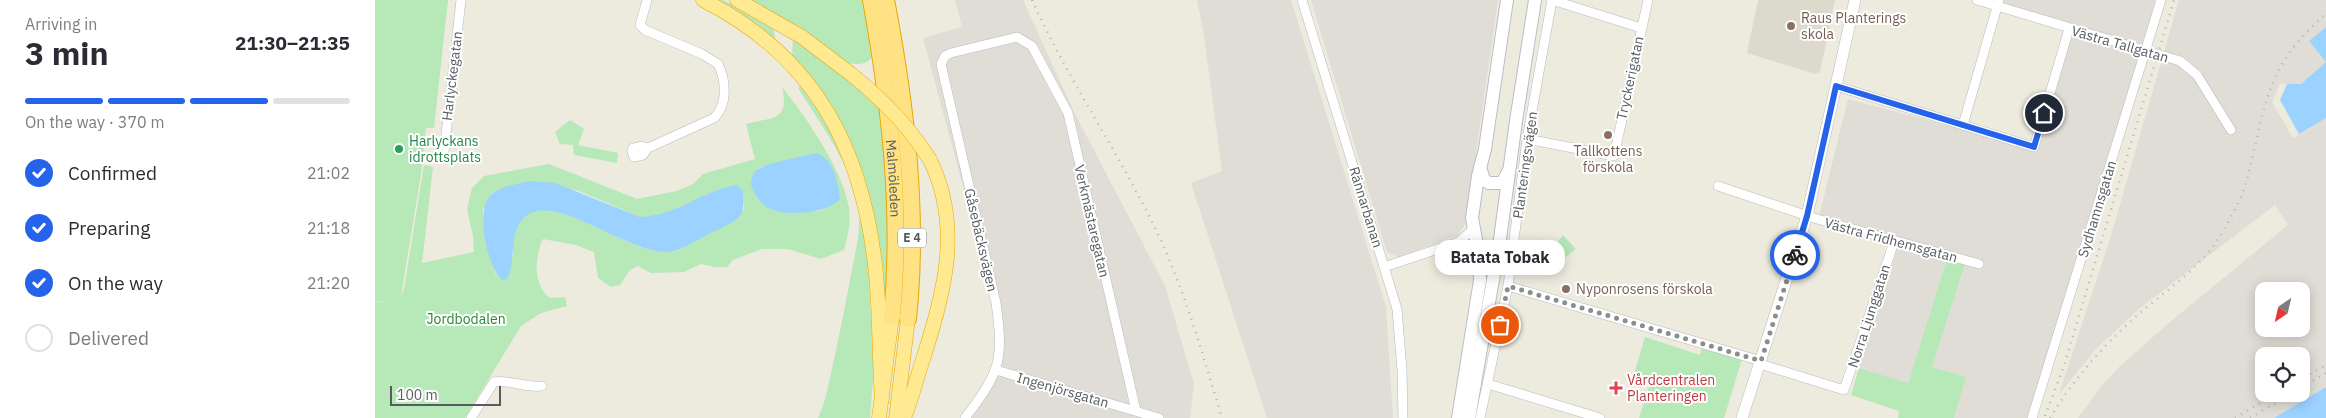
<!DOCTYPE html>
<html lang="en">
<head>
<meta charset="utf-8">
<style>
	:root { --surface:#fff; --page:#f7f7f7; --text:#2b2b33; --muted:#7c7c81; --line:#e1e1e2; --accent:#2563eb }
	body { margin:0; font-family:"IBM Plex Sans",sans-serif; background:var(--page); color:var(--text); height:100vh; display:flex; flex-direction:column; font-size:19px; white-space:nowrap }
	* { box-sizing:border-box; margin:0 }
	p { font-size:16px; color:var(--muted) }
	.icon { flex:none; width:28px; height:28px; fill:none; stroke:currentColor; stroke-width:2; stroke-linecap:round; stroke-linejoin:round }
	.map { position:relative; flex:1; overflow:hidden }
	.details { display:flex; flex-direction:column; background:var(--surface); width:375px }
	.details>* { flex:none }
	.needle { width:32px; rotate:214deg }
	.controls { position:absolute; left:1880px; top:282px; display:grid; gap:10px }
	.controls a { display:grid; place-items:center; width:55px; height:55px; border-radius:10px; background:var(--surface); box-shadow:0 2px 12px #0003; font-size:25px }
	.scale { position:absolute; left:15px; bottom:12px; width:111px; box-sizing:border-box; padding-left:5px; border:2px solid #575c61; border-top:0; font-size:14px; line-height:18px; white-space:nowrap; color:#575c61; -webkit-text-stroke:4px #fff; paint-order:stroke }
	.pin { position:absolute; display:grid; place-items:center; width:42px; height:42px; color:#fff; margin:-21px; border:2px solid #fff; border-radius:50%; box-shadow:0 1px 5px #0007 }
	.courier { position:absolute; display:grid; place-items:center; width:50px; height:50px; margin:-25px; border:4px solid #2563eb; border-radius:50%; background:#fff; color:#222; box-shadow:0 1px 6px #0007 }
	.bubble { position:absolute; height:35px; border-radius:15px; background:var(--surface); box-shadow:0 2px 12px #0003; font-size:16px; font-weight:800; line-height:35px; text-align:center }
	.head em { font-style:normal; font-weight:800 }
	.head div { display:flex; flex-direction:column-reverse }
	.head { display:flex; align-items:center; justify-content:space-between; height:85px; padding:0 25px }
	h1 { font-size:32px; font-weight:800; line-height:38px }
	.bar { display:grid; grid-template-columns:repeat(4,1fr); gap:8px 5px; align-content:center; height:60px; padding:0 25px }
	.bar i { height:6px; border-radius:4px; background:var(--line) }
	.bar .on { background:var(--accent) }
	.bar p { grid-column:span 4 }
	ol { padding:0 25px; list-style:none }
	li { display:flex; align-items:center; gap:15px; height:55px }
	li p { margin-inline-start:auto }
	li .icon { padding:5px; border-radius:50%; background:var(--accent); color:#fff; stroke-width:4 }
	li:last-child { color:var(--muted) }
	li i { width:28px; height:28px; border:2px solid var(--line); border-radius:50% }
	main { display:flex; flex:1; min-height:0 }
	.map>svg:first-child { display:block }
</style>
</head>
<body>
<main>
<section class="details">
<div class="head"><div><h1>3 min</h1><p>Arriving in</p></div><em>21:30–21:35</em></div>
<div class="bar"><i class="on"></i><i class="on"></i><i class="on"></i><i></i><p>On the way · 370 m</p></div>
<ol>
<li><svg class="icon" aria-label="check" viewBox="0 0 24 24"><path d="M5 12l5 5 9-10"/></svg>Confirmed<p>21:02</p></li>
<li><svg class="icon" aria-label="check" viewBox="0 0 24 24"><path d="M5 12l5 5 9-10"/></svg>Preparing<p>21:18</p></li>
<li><svg class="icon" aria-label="check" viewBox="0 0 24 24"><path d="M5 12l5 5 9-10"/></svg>On the way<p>21:20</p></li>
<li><i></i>Delivered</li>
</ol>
</section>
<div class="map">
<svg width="1951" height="418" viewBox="0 0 1951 418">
	<rect width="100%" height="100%" fill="#edeade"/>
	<g fill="#e0ddd6" fill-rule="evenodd">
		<polygon points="580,0 648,0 699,112 790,286 819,384 815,418 596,418 617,385 627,345 598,224 548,38 587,27"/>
		<polygon points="822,0 916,0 1011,307 1018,418 892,418 816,183 847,171 829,36"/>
		<polygon points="936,0 1123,0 1091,223 1082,236 1023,257 1012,252"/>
		<polygon points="1628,0 1780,0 1768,47 1626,6"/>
		<path d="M1804,0H1951V27L1935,41L1951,62L1926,84H1905L1897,102L1918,138L1951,118V387L1899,418H1703L1729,383L1745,366L1795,322L1913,225L1900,205L1765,308L1721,349L1684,394L1735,239ZM1889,291H1926V329H1889ZM1889,356H1926V394H1889Z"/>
		<polygon points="1695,32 1767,53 1655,418 1579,418 1591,377 1557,367 1590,264 1572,259 1533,383 1484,368 1525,241 1444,217 1473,99 1659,149"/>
	</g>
	<polygon fill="#dcd9cd" points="1383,0 1460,0 1445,72 1440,74 1372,53"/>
	<g fill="#b7e8b8" fill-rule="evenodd">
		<path d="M0,0H73L59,128H51L46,174L26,296L29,289L49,165L58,167L47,263L99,252L98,236L92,209L97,188L109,176L174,164L262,199L302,191L318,184L328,174L380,159L371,124C398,117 415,121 407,87C431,117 468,170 474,208C476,223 473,236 469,250L446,259L413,249H387L358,260L352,267H340L326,264L309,272L276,273L263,266L255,270L245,285L236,287L223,278L219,252L201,245L168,239C159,257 158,286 175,298L190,297L192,306L166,313L146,326L90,418H0V302L12,303L0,301ZM442,153L447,210C423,213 398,217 381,197L383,168ZM154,181L204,191L265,217H278L307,208L331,195L368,191L369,209L303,250C289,252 270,250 257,244C238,235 184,206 163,209C156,210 145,219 142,225C137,234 138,246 138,256L121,275L111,240L108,221V210L118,193Z"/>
		<polygon points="337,0 348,0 399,26 400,43"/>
		<path d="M373,0H488L497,57C492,65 481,65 472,63L425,27Z"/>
		<path d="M418,37L466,72L505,107C512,185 516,254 508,332L492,196L417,57Z"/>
		<path d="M427,84L453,120L485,201L493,263L499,367L495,418H443C452,399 454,380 459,360C465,331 471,303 476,274C481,249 488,224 482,199C472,159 445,123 423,88Z"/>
		<polygon points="195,120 209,129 203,145 243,153 242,163 199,155 198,145 185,144 180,132"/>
		<polygon points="1188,235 1201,249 1188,259 1184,258 1180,254 1180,246"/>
		<polygon points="1572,259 1590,264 1557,367 1591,377 1579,418 1523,418 1524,411 1476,395 1484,368 1533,383"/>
		<polygon points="1270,337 1325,355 1327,347 1367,359 1349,418 1264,418 1276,380 1259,374"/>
	</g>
	<g fill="#9cd2ff">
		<polygon points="1951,27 1951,118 1924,134 1905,100 1912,84 1926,84 1951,62 1934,41"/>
		<path d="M442,153C459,160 463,182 465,199C453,213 413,217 396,209C387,205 382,199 378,190C374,183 376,175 382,170C390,163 430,156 442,153Z"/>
		<path d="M154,181L180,183L265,217C303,216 327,190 362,185L368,191C370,218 366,218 342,230C327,236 310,250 293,252C256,255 184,195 154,214C131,228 143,258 132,279L127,280C112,267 99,208 117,194C126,186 143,184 154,181Z"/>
		<polygon points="1951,387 1951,418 1899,418"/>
	</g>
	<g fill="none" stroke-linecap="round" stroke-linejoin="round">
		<g stroke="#b7babf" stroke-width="10">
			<g id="minor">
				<path d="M272,0L265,25L270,30L327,54L343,64C351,80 353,105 339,118L273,148L268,155L259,157L257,151L258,148L266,146L273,148"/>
				<polyline points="927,0 1022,309 1027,370 1028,418"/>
				<polyline points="1177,0 1266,28"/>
				<polyline points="1602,0 1805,61 1822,75 1856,130"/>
				<polyline points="1461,86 1659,147 1694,29"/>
				<polyline points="1588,125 1624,0"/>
				<polyline points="1152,139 1239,156 1273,0"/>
				<polyline points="69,152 86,0"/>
				<polyline points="1343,186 1442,219 1604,264"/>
				<polyline points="1009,267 1084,242 1097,230"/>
				<polyline points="1133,286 1386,361"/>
				<polyline points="1385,364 1469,390 1519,242"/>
				<polyline points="621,370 784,418"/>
				<polyline points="1113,384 1225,418"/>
				<path d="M96,418L119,382C132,379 151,388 167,386"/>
				<path d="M590,418C625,372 629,361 621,303L566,64L570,56L576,53L642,37L657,46L693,113L761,411"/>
				<polyline points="1105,418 1133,286 1152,139 1177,0"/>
				<polyline points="1657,418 1786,0"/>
			</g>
		</g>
		<g stroke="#b7babf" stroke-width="12">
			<polyline id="tertiary" points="1367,418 1432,216 1480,0"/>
		</g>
		<g stroke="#b9bdc4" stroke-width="14">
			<g id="secondary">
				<polyline points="1105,167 1109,180 1114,183 1127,183 1134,170"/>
				<polyline points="1083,418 1105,280 1103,250 1097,218 1103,176 1110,149 1132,0"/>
				<polyline points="1094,418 1125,239 1141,121 1160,0"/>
			</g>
		</g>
		<g stroke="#eba600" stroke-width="15">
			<g id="trunk">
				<path d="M328,0C441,57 489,151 501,274C505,315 504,357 507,399"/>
				<polyline points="362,0 427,37 476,74"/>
				<polyline points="504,418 517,317"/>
				<polyline points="521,418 533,319"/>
				<path d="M529,418C537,398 542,377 549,356C570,291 587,225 555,160"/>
			</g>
		</g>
		<g stroke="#eba600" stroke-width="18">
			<g id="motorway">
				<path id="s1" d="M496,0C515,105 527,210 517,317"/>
				<path d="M511,0C531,104 544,213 533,319"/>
			</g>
		</g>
		<use href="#minor" stroke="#fff" stroke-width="9"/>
		<use href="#tertiary" stroke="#fff" stroke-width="11"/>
		<use href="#secondary" stroke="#fff" stroke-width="12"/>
		<use href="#trunk" stroke="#ffea92" stroke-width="14"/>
		<use href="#motorway" stroke="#ffe283" stroke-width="16"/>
		<g stroke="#b3b4b4" stroke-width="2.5" stroke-dasharray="1 6" stroke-linecap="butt">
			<path d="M657,0C692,78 741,148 778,224C809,286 827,353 847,418"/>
			<polyline points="1935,374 1951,365"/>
			<polyline points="1926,388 1951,373"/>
			<polyline points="1670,416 1689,366 1799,0"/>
			<path d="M1675,418C1701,375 1734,339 1772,307C1798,285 1827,266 1845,236C1854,221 1863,205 1869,189C1882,148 1885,104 1906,66C1918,45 1933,29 1951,14"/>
			<polyline points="1860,418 1901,394"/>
			<polyline points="1875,418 1916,394"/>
		</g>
		<g stroke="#eba600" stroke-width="15" stroke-linecap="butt">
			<path id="trunk-bridge" d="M476,74C507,99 534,126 555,160"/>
		</g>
		<use href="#trunk-bridge" stroke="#ffea92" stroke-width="14"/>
	</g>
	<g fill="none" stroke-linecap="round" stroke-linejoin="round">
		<polyline stroke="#8c8e8d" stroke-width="5" stroke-dasharray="0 9" points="1125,325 1133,286 1386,361 1420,255"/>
		<polyline stroke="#2563eb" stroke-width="6" points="1420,255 1432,216 1461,86 1659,147 1669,113"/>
	</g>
	<g fill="#8d6e63" stroke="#fff" stroke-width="2">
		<circle cx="1416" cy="26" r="5"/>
		<circle cx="1233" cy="135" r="5"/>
		<circle cx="1191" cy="289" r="5"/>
	</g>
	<circle fill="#2e9e5b" stroke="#fff" stroke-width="2" cx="24" cy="149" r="5"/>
	<path fill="#e0444e" stroke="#fff" stroke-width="2" d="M1238.5 380.5h5v5h5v5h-5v5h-5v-5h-5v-5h5z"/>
	<g text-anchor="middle" stroke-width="4" stroke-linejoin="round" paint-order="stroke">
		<rect fill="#fff" stroke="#898d90" stroke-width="1" x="523" y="228.5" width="28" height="19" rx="4"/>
		<g font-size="12" font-weight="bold" fill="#575c61">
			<text x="537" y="242">E 4</text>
		</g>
		<g font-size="14" fill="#785e54" stroke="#fff" text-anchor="start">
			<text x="1426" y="23">Raus Planterings<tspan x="1426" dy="16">skola</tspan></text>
			<text x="1233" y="156" text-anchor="middle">Tallkottens<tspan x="1233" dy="16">förskola</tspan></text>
			<text x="1201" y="294">Nyponrosens förskola</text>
		</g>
		<g font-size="14" fill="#575c61" stroke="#fff">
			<text transform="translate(1745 44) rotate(16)" y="5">Västra Tallgatan</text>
			<text transform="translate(77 76) rotate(-83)" y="5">Harlyckegatan</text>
			<text transform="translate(1255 78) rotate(-78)" y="5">Tryckerigatan</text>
			<text transform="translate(1150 165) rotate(-82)" y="5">Planteringsvägen</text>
			<text dy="5" stroke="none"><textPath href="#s1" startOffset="180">Malmöleden</textPath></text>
			<text transform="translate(991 207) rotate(73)" y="5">Rännarbanan</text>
			<text transform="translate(1722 209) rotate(-73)" y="5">Sydhamnsgatan</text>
			<text transform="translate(717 221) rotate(77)" y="5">Verkmästaregatan</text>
			<text transform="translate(606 240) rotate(77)" y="5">Gåsebäcksvägen</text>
			<text transform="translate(1516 240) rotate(15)" y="5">Västra Fridhemsgatan</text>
			<text transform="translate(1494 316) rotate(-72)" y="5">Norra Ljunggatan</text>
			<text transform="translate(688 390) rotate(16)" y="5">Ingenjörsgatan</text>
		</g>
		<g font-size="14" fill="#27864d" stroke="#fff" text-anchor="start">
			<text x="34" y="146">Harlyckans<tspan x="34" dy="16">idrottsplats</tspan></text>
		</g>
		<g font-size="14" fill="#2c8531" stroke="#fff">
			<text x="91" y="324">Jordbodalen</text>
		</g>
		<g font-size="14" fill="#be3a42" stroke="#fff" text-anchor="start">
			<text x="1252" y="385">Vårdcentralen<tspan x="1252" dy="16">Planteringen</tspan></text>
		</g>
	</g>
</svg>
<div class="controls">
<a><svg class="needle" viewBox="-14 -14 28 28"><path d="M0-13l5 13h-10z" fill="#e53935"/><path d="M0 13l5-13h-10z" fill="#7c7c81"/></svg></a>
<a><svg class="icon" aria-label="locate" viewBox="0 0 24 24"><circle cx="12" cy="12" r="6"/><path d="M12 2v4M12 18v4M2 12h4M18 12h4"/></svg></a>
</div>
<div class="scale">100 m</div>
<div class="pin" style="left:1125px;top:325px;background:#ea580c"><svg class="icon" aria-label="bag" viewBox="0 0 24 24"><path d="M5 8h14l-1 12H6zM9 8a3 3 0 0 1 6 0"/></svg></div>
<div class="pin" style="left:1669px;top:113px;background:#1f2937"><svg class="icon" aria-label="home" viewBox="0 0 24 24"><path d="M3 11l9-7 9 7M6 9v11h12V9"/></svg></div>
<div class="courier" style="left:1420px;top:255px"><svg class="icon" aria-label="bike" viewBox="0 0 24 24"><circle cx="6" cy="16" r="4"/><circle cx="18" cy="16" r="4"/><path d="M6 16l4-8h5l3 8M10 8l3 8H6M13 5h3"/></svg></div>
<div class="bubble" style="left:1060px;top:240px;width:130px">Batata Tobak</div>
</div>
</main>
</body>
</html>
